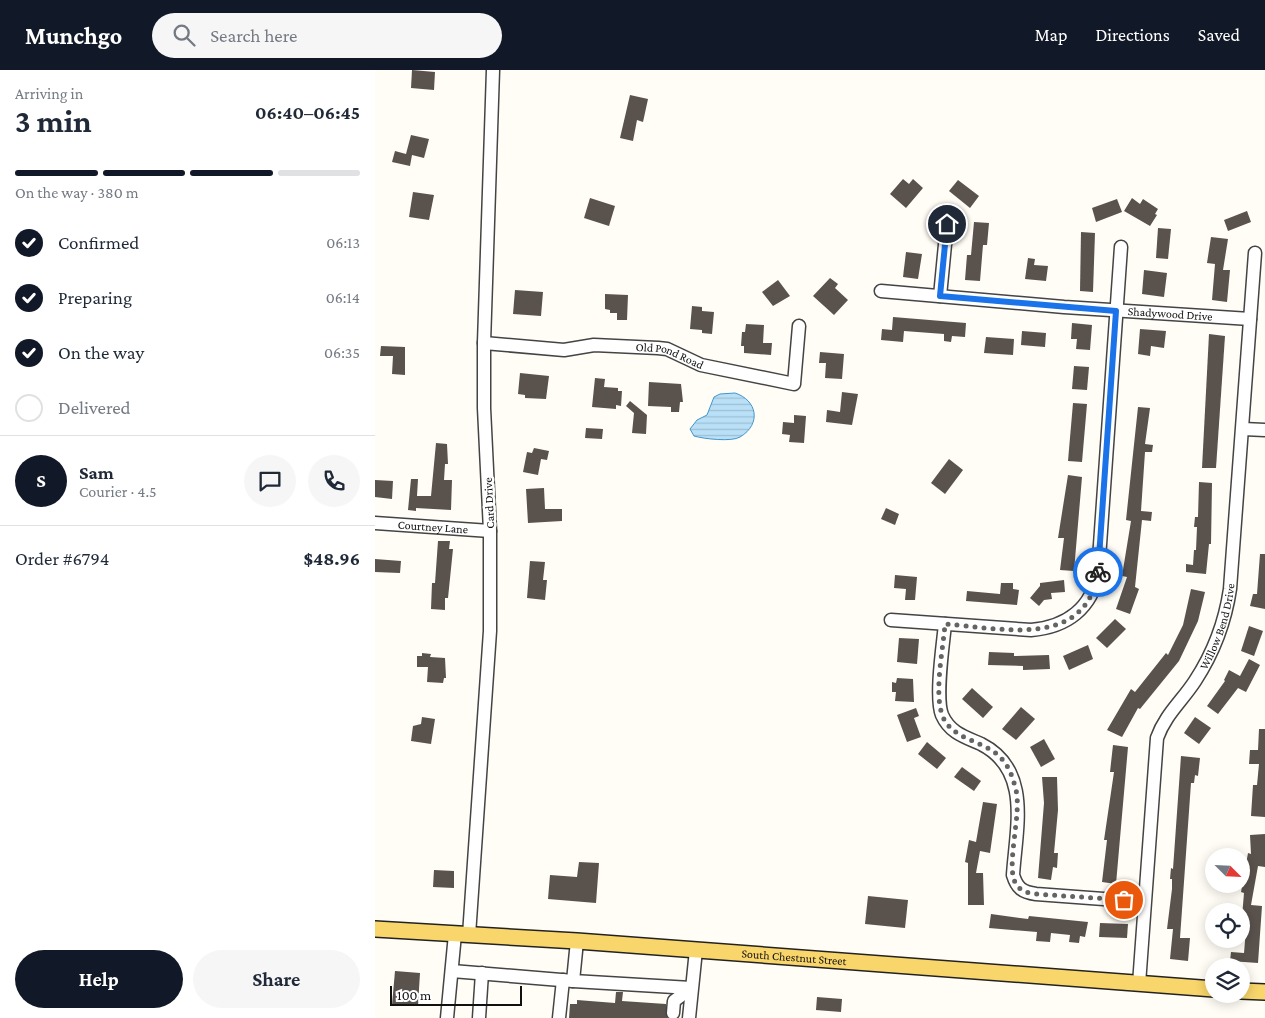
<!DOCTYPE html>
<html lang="en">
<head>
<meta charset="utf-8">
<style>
	:root { --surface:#fff; --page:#f6f6f7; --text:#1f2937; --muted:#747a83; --line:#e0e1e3; --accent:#111827 }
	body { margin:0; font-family:"Crimson Pro",serif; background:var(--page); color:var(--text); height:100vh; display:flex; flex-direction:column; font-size:19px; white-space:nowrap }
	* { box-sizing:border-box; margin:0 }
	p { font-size:16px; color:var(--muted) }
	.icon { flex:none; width:28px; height:28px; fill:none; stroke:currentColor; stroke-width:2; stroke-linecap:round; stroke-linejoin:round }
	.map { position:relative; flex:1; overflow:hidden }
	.sheet { display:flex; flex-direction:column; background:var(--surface); width:375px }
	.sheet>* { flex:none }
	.needle { width:32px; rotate:114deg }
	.fabs { position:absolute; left:830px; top:778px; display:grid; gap:10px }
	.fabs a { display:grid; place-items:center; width:45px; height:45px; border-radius:50%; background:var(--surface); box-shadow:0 2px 12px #0003; font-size:25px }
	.scale { position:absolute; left:15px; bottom:12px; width:132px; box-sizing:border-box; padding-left:5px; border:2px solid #111; border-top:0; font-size:14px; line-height:18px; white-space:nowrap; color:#111; -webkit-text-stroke:4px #fff; paint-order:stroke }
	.pin { position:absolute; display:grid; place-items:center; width:42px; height:42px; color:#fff; margin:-21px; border:2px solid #fff; border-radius:50%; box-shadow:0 1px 5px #0007 }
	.courier { position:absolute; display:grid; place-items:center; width:50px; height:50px; margin:-25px; border:4px solid #1a73e8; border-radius:50%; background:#fff; color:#222; box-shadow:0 1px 6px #0007 }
	.headline em { font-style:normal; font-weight:700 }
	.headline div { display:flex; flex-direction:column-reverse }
	.headline { display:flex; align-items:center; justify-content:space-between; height:85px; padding:0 15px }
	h1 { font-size:32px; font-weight:700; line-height:38px }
	.bar { display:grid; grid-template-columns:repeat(4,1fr); gap:8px 5px; align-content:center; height:60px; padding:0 15px }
	.bar i { height:6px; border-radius:4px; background:var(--line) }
	.bar .current { background:var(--accent) }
	.bar p { grid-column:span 4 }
	.line { display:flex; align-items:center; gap:12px; padding:0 15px; border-top:1px solid var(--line) }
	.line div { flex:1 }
	.round { display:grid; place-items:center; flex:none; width:52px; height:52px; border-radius:26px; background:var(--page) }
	ol { padding:0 15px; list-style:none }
	li { display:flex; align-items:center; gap:15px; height:55px }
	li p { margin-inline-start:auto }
	li .icon { padding:5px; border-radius:50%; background:var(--accent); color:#fff; stroke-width:4 }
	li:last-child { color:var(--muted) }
	li i { width:28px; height:28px; border:2px solid var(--line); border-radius:50% }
	.action { display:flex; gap:10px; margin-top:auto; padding:10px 15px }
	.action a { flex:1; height:58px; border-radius:30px; background:var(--accent); color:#fff; font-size:20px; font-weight:700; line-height:58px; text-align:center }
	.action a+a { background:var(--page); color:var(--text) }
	header { display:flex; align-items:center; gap:30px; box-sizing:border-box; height:70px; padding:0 25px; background:var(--accent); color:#fff }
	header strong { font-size:24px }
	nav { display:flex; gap:28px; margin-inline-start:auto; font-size:18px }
	.search { width:350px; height:45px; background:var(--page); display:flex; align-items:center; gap:12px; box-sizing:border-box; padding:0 18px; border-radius:28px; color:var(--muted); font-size:19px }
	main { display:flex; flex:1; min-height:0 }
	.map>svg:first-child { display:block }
</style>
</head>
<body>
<header>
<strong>Munchgo</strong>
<div class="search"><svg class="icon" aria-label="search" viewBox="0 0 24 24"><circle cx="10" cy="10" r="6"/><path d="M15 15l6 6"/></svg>Search here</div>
<nav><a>Map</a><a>Directions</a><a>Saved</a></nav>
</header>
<main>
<section class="sheet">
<div class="headline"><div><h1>3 min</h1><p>Arriving in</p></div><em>06:40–06:45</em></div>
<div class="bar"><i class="current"></i><i class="current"></i><i class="current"></i><i></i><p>On the way · 380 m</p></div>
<ol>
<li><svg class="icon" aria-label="check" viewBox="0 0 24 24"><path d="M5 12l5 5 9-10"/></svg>Confirmed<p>06:13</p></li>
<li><svg class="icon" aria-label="check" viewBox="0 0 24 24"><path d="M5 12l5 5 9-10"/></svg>Preparing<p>06:14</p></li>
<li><svg class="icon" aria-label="check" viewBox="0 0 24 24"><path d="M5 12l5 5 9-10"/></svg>On the way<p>06:35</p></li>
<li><i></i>Delivered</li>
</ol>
<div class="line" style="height:90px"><b class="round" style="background:var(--accent);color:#fff">S</b><div><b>Sam</b><p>Courier · 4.5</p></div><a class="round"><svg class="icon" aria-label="chat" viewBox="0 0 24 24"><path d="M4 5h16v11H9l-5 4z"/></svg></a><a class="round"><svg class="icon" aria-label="phone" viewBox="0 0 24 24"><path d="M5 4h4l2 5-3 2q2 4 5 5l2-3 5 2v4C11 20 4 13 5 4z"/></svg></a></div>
<div class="line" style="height:65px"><div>Order #6794</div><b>$48.96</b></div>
<div class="action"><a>Help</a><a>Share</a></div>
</section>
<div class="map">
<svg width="890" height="948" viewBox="0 0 890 948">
	<defs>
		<pattern id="water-rules" width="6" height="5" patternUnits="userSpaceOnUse" patternTransform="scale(1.25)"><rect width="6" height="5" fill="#b9e0f7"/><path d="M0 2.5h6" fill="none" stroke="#9ebfd3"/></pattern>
	</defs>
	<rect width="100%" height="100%" fill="#fffdf5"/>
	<path fill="url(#water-rules)" stroke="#3f96cf" d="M360,323C382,330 387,354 365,367C357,372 329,369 319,366L315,359L322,350L332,345L339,327L345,324Z"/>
	<g fill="#5a524d">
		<polygon points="37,0 60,2 59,20 36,18"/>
		<polygon points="255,25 273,29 268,52 262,50 258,71 245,68"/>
		<polygon points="36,65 54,69 49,88 37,85 35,96 17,92 20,81 31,84"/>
		<polygon points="528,109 534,114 538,109 548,118 531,138 515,124"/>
		<polygon points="583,110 604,126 595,138 574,121"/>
		<polygon points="38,122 59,125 54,150 34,147"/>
		<polygon points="215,128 240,136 234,156 209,148"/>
		<polygon points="757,128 765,134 768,129 783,139 780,144 782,145 775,156 749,141"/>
		<polygon points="742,129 747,142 721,152 717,138"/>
		<polygon points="872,141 876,152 853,161 849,150"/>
		<polygon points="599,152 614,153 612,175 608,175 605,211 590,210 592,185 596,185"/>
		<polygon points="783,158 796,159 793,189 781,188"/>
		<polygon points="706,162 720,163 718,222 705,221"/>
		<polygon points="836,167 853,169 848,200 855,200 852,232 837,230 840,194 832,193"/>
		<polygon points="531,182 547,184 543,209 528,207"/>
		<polygon points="653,188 660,189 659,195 673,196 671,211 650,209"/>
		<polygon points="769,200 792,203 789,227 767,224"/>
		<polygon points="455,208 463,214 460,218 473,230 459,245 438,226"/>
		<polygon points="403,210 415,226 398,236 387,222"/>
		<polygon points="140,220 168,222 166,246 138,244"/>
		<polygon points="230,224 253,225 252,250 242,250 242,243 235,243 235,240 230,239"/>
		<polygon points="317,236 327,237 327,241 339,242 337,264 327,263 327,260 315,259"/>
		<polygon points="518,247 591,253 590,267 577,266 576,272 569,271 569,264 529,261 528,272 506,270 507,259 517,260"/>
		<polygon points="697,253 717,255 715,280 701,279 702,269 696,269"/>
		<polygon points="371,254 389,255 388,273 397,273 396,285 369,283 369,276 366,276 367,262 370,262"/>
		<polygon points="765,259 791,261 789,278 776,276 775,286 763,284"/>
		<polygon points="647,261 671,263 670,277 646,275"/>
		<polygon points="834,264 850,266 841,398 827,398"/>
		<polygon points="611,267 639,269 638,285 609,283"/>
		<polygon points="6,276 30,277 30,305 17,304 18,286 5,286"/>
		<polygon points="445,282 469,284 467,309 450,308 451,293 444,293"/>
		<polygon points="699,296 714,297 712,320 697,319"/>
		<polygon points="145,303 174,306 171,329 150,328 150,325 143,324"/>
		<polygon points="220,308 230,309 229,317 243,318 243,321 247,321 246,336 241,335 241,339 217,337"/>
		<polygon points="274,312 306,314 308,332 305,332 304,342 296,342 296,337 273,336"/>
		<polygon points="467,322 483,324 477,355 451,352 452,340 465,342"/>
		<polygon points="255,331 272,345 271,364 257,363 259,343 251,336"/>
		<polygon points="698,333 712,334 707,392 693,391"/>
		<polygon points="763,337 775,338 770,374 778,375 777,382 770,382 766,441 777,442 776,451 767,450 760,517 764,519 755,544 741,539 752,507 747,506 756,451 751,450"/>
		<polygon points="419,345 431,346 429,373 414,372 415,365 407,364 408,352 419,353"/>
		<polygon points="211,358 228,359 227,369 210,368"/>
		<polygon points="61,373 72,374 73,394 70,394 69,410 77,410 76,440 41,438 41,441 33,440 36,409 43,409 42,426 56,426"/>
		<polygon points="159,378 174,381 172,390 166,389 163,405 148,402 152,382 157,383"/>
		<polygon points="574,389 588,400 570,424 556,413"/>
		<polygon points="693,405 707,407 699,501 685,500 689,468 683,468"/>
		<polygon points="0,410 18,411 17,429 0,427"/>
		<polygon points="824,412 837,413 836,474 834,474 831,504 811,502 811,494 818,495 819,480 821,480 822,457 819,457 820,447 823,447"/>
		<polygon points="169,418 170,439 187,439 187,451 153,453 151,419"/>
		<polygon points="511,438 524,444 520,455 506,449"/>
		<polygon points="63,471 75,471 74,479 78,479 73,528 70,528 70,540 56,539 57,513 60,513"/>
		<polygon points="885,484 890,484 890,539 875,536 878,524 882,524"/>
		<polygon points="0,489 26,491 25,503 0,502"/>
		<polygon points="155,491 170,492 168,510 172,510 170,530 152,528"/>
		<polygon points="520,505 542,507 540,530 530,530 531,519 519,518"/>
		<polygon points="689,510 690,522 676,523 677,529 669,530 664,536 655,528 665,516 665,513"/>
		<polygon points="626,513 638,513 638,519 644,520 642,535 591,531 592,521 625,524"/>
		<polygon points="816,519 830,522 823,551 804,591 765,639 763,638 747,667 732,660 756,619 760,622 791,583 793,585 808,555"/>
		<polygon points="740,549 751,559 732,578 721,568"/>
		<polygon points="874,556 888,561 879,586 866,581"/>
		<polygon points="524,568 544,569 542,594 522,592"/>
		<polygon points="713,575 718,589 694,600 688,586"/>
		<polygon points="614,582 639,583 639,586 674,585 675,599 648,600 648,596 613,595"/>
		<polygon points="47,583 56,584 55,587 70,588 71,608 69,608 68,613 52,612 53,597 42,597 42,586 47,586"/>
		<polygon points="874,589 885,595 871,622 863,618 843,644 832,636 850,611 849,610 854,600 865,606"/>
		<polygon points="522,608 538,609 539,632 520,631 521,622 517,622 517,612 521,613"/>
		<polygon points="597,618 618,637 608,648 587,629"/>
		<polygon points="646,637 660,649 641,670 627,659"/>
		<polygon points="541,638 544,646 539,648 546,667 532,672 522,645"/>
		<polygon points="47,647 60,649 56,674 36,671 38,656 46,654"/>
		<polygon points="820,647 836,658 824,674 809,663"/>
		<polygon points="884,659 890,659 890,747 876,746 878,715 882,715 884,694 874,694 875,680 883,680"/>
		<polygon points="669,669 680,689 666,697 655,677"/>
		<polygon points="552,672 571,688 562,699 543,684"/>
		<polygon points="738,675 753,677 741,814 727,812 732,770 729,770 739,702 735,702"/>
		<polygon points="806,686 825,688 823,706 820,705 819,713 816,713 805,868 815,868 813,891 795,889 798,859 792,859 797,819 797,809 795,809 796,798 798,799"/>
		<polygon points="587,697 606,711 599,721 579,707"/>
		<polygon points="667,707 682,707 683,740 679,783 683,783 682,798 678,797 676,810 663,808 669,733"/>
		<polygon points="608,732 622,734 615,783 605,781 601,803 608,803 609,835 593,835 593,793 590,792 594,770 601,772"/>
		<polygon points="890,764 890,797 883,796 876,835 887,836 883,893 855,891 856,882 869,883 871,859 866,859 869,823 866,822 873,783 876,784 875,765"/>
		<polygon points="204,792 224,793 221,833 173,829 175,805 202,807"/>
		<polygon points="59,800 79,801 79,818 58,817"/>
		<polygon points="493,826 533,830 530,858 490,854"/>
		<polygon points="616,844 653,849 654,846 713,852 710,867 705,866 704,873 694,872 695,865 676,863 675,872 661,871 662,862 614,858"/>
		<polygon points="725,853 753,854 752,868 724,867"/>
		<polygon points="20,901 45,903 43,936 17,935"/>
		<polygon points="241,922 248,922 247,931 291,934 292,948 194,948 195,934 202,934 202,930 240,933"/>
		<polygon points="442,927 467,929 466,942 441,940"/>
	</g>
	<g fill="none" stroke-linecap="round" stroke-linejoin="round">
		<g stroke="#444" stroke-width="15">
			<g id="minor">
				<path id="s1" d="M506,221L689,237L875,249"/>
				<polyline points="565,226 572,154"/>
				<path id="s2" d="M109,273L189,280L219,275L283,278L292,279L326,295L419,314L424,256"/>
				<polyline points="868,359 890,360"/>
				<path id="s3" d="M0,453L115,461"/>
				<path d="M516,550L656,560C692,557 717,538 723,503L746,177"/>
				<path d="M570,554C568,575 560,627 567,645C575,663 590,667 606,674C657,700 641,758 638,805C642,818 647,822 661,824L769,832"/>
				<polyline points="94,865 115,561 115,461 109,338 109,273 118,0"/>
				<polyline points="202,871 198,911 316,918"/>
				<polyline points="77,901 198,911"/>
				<path id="s4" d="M764,914L782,668C790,645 807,631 820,611C839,582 850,553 855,519L880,183"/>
				<polyline points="298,943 299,931 316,918"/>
				<polyline points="72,948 80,864"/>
				<polyline points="104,948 107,903"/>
				<polyline points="184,948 188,910"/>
				<polyline points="314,948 321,880"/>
			</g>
		</g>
		<g stroke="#222" stroke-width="18">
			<g id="major">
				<path id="s5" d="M0,859L202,871L839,919"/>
				<polyline points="866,921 890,922"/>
			</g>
		</g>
		<use href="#minor" stroke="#fff" stroke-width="12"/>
		<use href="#major" stroke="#f9d66b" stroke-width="15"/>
	</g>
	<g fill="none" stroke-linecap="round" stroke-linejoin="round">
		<path stroke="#646461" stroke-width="5" stroke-dasharray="0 9" d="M723,502C711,580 626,558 570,554C568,580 560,617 566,641C573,671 610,669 627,689C635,698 638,709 641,720C647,745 630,797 641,814C646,822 653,823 661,824L749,830"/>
		<polyline stroke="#1a73e8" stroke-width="6" points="572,154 565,226 741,241 723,502"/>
	</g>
	<g text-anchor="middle" stroke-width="5" stroke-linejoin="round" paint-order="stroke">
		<g font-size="12" fill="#111" stroke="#fff">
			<text dy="4" stroke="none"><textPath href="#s1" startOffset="290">Shadywood Drive</textPath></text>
			<text dy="4" stroke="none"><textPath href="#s2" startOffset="188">Old Pond Road</textPath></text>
			<text transform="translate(114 433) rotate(-93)" y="4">Card Drive</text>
			<text dy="4" stroke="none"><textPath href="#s3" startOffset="58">Courtney Lane</textPath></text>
			<text dy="4" stroke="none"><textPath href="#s4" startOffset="375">Willow Bend Drive</textPath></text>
			<text dy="4" stroke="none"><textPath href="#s5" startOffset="420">South Chestnut Street</textPath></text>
		</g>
	</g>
</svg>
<div class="fabs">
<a><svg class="needle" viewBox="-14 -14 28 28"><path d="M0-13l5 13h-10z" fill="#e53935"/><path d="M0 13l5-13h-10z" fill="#747a83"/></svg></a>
<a><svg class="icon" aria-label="locate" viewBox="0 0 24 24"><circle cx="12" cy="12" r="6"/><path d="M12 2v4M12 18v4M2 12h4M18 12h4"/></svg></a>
<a><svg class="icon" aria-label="layers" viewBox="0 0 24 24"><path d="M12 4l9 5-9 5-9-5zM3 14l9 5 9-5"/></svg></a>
</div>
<div class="scale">100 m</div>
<div class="pin" style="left:749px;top:830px;background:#ea580c"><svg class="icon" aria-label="bag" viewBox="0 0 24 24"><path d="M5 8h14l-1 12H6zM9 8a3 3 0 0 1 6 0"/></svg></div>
<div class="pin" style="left:572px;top:154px;background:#1f2937"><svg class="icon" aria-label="home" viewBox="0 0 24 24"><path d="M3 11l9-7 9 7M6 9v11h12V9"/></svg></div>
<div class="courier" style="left:723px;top:502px"><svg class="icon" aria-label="bike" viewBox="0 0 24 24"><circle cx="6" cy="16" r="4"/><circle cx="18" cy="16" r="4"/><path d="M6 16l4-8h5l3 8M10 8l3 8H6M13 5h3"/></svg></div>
</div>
</main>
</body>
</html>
